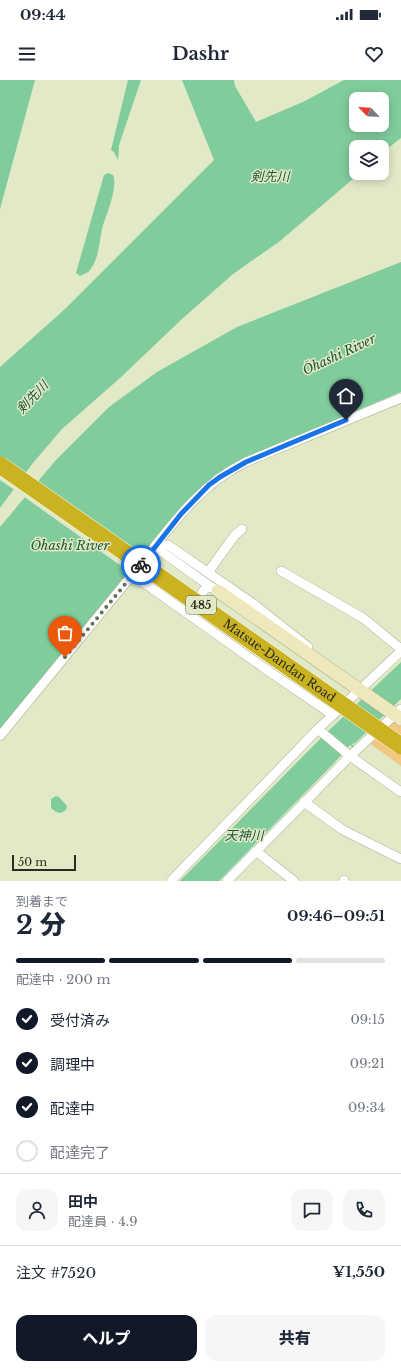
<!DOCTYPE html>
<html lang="ja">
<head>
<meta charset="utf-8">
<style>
	:root { --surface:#fff; --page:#f6f6f7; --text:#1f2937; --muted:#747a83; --line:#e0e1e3; --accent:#111827 }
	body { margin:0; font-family:"Libre Baskerville","Noto Sans JP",serif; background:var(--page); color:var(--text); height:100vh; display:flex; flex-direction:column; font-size:15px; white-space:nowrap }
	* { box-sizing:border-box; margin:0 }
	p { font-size:13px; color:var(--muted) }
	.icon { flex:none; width:22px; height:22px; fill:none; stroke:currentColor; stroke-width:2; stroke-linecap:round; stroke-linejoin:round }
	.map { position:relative; height:801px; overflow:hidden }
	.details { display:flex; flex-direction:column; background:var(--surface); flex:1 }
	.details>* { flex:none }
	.needle { width:26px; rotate:295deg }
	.buttons { position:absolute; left:349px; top:12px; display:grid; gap:8px }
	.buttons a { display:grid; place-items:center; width:40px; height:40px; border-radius:8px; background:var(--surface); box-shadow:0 2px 10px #0003; font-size:20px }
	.scale { position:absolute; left:12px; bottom:10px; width:64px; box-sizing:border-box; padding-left:4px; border:2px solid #292c1f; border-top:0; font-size:11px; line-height:14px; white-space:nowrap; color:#292c1f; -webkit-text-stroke:3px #e1e9c7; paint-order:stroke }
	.pin { position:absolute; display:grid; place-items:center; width:34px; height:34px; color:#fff; margin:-41px -17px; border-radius:50% 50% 50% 0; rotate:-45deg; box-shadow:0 0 4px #0007 }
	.pin .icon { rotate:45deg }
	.courier { position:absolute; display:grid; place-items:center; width:40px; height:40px; margin:-20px; border:3px solid #1a73e8; border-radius:50%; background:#fff; color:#222; box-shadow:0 1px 5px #0007 }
	.overview em { font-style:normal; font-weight:800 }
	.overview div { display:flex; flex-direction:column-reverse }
	.overview { display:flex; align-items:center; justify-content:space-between; height:68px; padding:0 16px }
	h1 { font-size:26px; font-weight:800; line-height:30px }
	.bar { display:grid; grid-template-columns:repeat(4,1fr); gap:6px 4px; align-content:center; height:48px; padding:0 16px }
	.bar i { height:5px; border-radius:3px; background:var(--line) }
	.bar .selected { background:var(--accent) }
	.bar p { grid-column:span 4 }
	.line { display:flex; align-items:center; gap:10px; padding:0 16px; border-top:1px solid var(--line) }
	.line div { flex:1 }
	.round { display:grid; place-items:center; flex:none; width:42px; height:42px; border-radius:12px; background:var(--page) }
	ol { padding:0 16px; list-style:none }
	li { display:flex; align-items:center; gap:12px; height:44px }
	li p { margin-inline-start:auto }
	li .icon { padding:4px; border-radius:50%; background:var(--accent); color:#fff; stroke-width:4 }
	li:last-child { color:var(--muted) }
	li i { width:22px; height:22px; border:2px solid var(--line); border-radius:50% }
	.button { display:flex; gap:8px; margin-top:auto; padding:8px 16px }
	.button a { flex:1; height:46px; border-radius:12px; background:var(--accent); color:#fff; font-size:16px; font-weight:800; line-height:46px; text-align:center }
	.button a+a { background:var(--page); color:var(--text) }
	.status { display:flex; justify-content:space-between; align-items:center; height:28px; padding:0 20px; background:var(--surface); direction:ltr }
	.status svg { height:11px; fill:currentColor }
	header { display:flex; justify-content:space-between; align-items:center; height:52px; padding:0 16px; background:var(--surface); font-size:18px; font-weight:800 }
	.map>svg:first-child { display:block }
</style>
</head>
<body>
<div class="status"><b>09:44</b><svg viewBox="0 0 49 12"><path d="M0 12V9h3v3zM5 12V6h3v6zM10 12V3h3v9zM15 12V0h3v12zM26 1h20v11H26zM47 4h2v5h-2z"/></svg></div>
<header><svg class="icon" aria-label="menu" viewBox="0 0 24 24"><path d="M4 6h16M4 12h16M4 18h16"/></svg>Dashr<svg class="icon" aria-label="heart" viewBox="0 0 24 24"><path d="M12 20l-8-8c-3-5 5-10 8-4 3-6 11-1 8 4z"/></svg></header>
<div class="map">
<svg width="401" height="801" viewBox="0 0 401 801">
	<rect width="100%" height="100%" fill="#e1e9c7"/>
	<polygon fill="#f2c781" points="393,640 401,646 401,686 368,662"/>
	<g fill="#80cc9c" fill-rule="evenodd">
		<polygon points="0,0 35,0 0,129"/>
		<polygon points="128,0 141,0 119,65 118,80 114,72 111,70"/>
		<path d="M182,0H234L235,6L256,42L305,21L344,0H401V58L382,73V67H356V93H360L280,161L233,194L182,239L120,298L62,349L33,383L0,428V287L65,229L214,80ZM356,19H382V45H356Z"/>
		<path d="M108,93L113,95C118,107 107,133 103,145C99,159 100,177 90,190C88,193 83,194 80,196L76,193L104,95Z"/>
		<polygon points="401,182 401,312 239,381 215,395 196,414 0,652 0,447 55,381 109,327 157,292 237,247"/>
		<polygon points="401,582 401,619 355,663 352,664 354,667 353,668 350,665 335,682 219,801 180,801 323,656"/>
		<polygon points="56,716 59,717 67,726 66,730 61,733 56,732 51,728 51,719"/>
	</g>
	<g fill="#e1e9c7">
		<polygon points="0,379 26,397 16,411 0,400"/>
		<polygon points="34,403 143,479 131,493 23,416"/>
	</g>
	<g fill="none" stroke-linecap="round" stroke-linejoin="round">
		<g stroke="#aab190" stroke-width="10">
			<g id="street">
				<polyline points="155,467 214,509"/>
				<polyline points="159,470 163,465 168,465 255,525 308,567"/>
				<polyline points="281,491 363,538 401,569"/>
				<polyline points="133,495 267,590 333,635"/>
				<polyline points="211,495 210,491 211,488 235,455 242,449"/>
				<polyline points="194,524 205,509 211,507 215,509"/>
				<polyline points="318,649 350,676 401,712"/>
				<path d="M0,656C42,604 85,553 127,501C163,458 194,407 246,382L401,318"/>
				<polyline points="304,722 343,750 401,779"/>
				<polyline points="256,771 294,801"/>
				<polyline points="171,801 318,649 401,571"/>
				<polyline points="227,801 350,676 401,629"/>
				<polyline points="344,801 344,800"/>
			</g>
		</g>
		<g stroke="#aab190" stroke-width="14">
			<polyline id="secondary" points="218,511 401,639"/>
		</g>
		<use href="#street" stroke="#fff" stroke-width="9"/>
		<use href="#secondary" stroke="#efe8bc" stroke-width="13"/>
		<g stroke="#fff" stroke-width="18" stroke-linecap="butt">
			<g id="highway-bridge">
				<path id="s1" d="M0,385L401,666"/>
			</g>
		</g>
		<use href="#highway-bridge" stroke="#cab220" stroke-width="17"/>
	</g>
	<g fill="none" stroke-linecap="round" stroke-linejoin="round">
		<polyline stroke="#696e5a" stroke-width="4" stroke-dasharray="0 7.2" points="65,577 141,485"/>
		<polyline stroke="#1a73e8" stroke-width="5" points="141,485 181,434 209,405 220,397 246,382 346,340"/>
	</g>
	<g text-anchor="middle" stroke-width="3" stroke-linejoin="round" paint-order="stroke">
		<rect fill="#e1e9c7" stroke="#606551" stroke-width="1" x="186" y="516" width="30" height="18" rx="3"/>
		<g font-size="11" font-weight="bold" fill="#292c1f">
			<text x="201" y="529">485</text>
		</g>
		<g font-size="12" fill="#292c1f" stroke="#e1e9c7">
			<text dy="4" stroke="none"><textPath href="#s1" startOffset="341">Matsue-Dandan Road</textPath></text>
		</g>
		<g font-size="13" font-style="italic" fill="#1f5738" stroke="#e1e9c7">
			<text x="270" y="101">剣先川</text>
			<text transform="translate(339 274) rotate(-25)" y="5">Ōhashi River</text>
			<text transform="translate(32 317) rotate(-46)" y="5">剣先川</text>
			<text x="70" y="470">Ōhashi River</text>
			<text x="244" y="760">天神川</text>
		</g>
	</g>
</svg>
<div class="buttons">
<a><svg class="needle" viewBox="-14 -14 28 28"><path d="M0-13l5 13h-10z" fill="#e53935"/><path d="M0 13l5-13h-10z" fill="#747a83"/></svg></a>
<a><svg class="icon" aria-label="layers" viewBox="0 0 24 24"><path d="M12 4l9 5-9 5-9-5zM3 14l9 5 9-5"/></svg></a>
</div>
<div class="scale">50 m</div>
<div class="pin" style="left:65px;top:577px;background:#ea580c"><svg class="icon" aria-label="bag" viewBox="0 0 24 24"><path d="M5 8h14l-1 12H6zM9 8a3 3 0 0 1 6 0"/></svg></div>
<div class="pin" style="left:346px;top:340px;background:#1f2937"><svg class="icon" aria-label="home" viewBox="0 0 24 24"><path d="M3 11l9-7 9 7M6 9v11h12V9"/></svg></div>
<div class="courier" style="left:141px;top:485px"><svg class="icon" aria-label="bike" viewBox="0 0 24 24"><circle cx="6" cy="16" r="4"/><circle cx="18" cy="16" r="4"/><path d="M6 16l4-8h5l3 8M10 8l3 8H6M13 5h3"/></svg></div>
</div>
<section class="details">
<div class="overview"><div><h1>2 分</h1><p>到着まで</p></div><em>09:46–09:51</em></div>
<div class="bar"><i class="selected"></i><i class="selected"></i><i class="selected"></i><i></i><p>配達中 · 200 m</p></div>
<ol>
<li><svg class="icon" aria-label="check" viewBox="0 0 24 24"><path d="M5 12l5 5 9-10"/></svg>受付済み<p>09:15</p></li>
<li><svg class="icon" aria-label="check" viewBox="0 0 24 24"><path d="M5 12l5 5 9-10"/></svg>調理中<p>09:21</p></li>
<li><svg class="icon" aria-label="check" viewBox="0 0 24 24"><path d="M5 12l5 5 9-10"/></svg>配達中<p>09:34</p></li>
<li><i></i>配達完了</li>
</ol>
<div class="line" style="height:72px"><a class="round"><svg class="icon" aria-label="person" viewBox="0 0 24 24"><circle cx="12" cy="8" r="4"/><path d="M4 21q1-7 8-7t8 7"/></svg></a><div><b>田中</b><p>配達員 · 4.9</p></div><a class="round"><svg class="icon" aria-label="chat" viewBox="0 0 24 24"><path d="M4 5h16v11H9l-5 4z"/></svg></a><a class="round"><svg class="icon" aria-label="phone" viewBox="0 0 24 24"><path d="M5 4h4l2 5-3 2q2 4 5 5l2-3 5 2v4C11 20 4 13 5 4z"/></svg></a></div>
<div class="line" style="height:52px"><div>注文 #7520</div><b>¥1,550</b></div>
<div class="button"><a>ヘルプ</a><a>共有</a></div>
</section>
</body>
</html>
